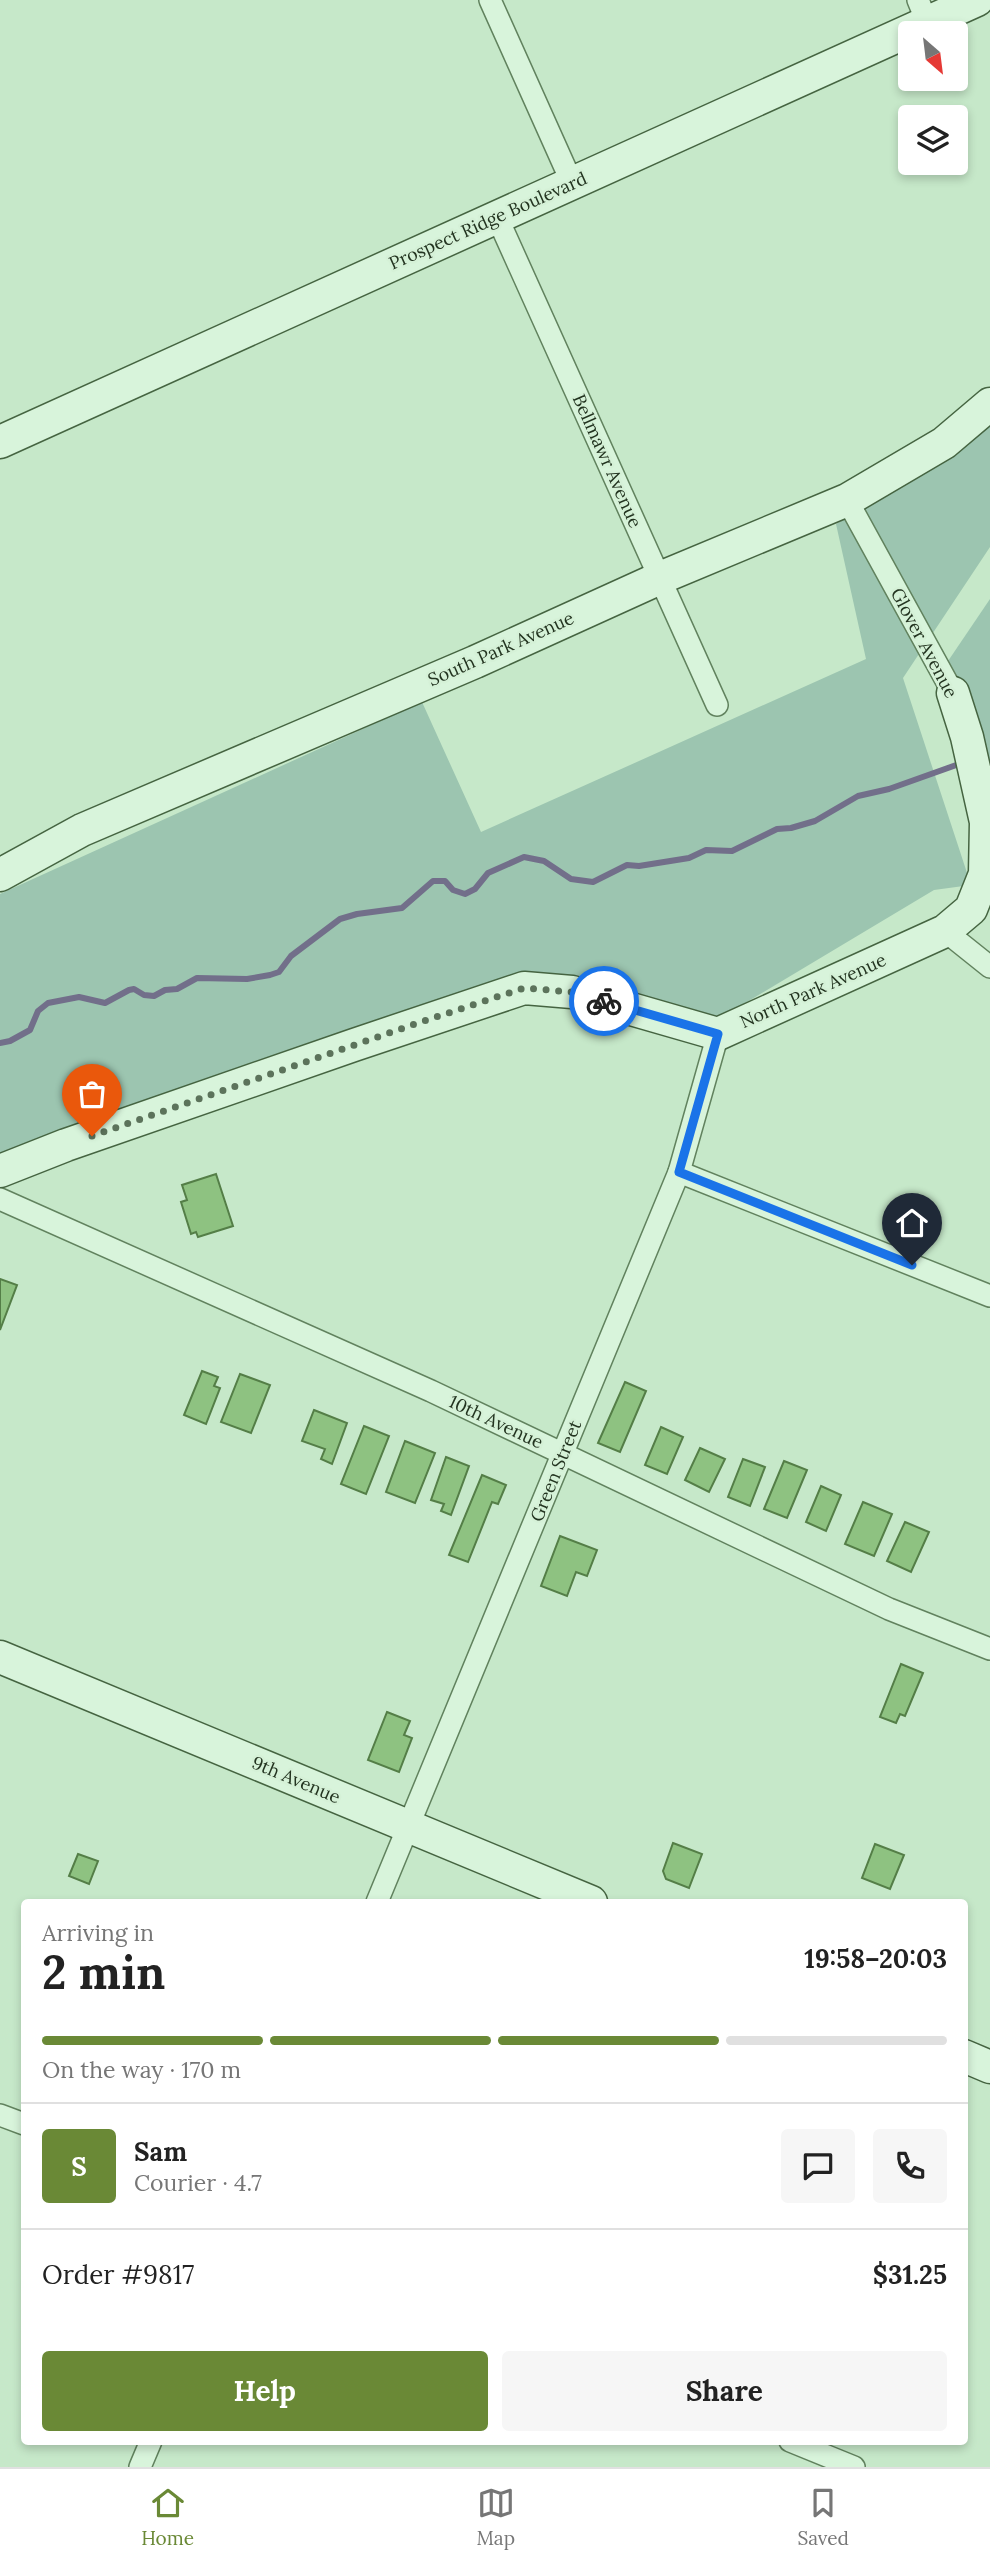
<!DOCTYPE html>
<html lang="en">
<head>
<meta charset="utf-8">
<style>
	:root { --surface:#fff; --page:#f6f6f6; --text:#222; --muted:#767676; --line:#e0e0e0; --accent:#6a8936 }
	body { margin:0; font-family:Lora,serif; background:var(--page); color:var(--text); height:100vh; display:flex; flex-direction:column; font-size:26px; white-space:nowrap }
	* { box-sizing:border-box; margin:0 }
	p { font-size:23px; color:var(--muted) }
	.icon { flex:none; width:38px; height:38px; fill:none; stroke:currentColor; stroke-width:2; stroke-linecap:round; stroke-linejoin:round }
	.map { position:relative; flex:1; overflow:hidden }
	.side { position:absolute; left:21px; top:1899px; width:947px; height:546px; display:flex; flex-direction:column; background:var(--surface); border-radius:7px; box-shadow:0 4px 10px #0003 }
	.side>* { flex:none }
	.needle { width:46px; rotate:152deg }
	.buttons { position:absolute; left:898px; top:21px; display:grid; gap:14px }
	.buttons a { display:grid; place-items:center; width:70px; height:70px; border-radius:7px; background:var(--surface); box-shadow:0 4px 10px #0003; font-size:35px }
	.pin { position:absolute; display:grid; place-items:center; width:60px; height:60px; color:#fff; margin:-72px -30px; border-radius:50% 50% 50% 0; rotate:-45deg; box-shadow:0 0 7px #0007 }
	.pin .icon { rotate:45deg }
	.courier { position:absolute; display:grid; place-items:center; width:70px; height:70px; margin:-35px; border:5px solid #1a73e8; border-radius:50%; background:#fff; color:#222; box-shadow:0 2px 9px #0007 }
	.head em { font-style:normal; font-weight:700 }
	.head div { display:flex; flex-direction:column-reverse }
	.head { display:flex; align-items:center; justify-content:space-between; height:119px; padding:0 21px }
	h1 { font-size:46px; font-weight:700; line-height:52px }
	.bar { display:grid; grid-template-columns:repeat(4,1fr); gap:10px 7px; align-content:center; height:84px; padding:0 21px }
	.bar i { height:9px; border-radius:5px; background:var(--line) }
	.bar .active { background:var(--accent) }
	.bar p { grid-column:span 4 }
	.line { display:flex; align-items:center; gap:18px; padding:0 21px; border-top:2px solid var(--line) }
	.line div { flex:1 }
	.round { display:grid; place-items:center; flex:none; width:74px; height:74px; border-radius:7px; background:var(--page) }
	.button { display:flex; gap:14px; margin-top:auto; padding:14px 21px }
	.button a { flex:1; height:80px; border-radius:7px; background:var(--accent); color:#fff; font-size:28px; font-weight:700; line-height:80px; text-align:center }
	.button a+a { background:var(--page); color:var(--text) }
	.tab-bar { display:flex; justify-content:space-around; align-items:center; height:98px; border-top:2px solid var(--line); background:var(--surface); font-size:19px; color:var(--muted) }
	.tab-bar a { display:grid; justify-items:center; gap:4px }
	.tab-bar .active { color:var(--accent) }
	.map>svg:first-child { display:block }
</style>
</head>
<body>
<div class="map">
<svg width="990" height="2467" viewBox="0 0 990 2467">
	<rect width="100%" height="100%" fill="#c6e8c9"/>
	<g fill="#9cc5b0">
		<polygon points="990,418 990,547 903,678 971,885 934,890 720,1018 521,972 72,1129 0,1156 0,894 422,702 481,832 866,659 836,524 949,458"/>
		<polygon points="990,599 990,853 941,707 944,667"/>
	</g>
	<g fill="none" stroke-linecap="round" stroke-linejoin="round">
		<polyline stroke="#726f8a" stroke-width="6" points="0,1043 10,1041 30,1030 38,1011 48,1003 79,997 105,1003 129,990 134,989 144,995 154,996 165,990 177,989 197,978 247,979 270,975 279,972 291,956 340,919 357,914 402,908 433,881 445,881 453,890 465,894 475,889 488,873 524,857 544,861 571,879 593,882 627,865 639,866 689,858 706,850 732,851 777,829 791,828 815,821 858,796 889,789 962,763"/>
	</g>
	<g fill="#8ec281" stroke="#547e47" stroke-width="2">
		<polygon points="216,1174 233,1226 198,1237 196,1232 191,1234 181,1202 187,1200 182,1185"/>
		<polygon points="0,1279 17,1285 0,1330"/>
		<polygon points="202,1371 218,1377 214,1386 220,1388 206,1424 184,1415"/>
		<polygon points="240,1374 270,1385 251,1433 221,1422"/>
		<polygon points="625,1382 646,1391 620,1452 598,1443"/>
		<polygon points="314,1410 347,1423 332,1464 321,1459 325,1449 302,1441"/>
		<polygon points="364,1426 389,1436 366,1494 341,1484"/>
		<polygon points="661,1427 683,1437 667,1474 645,1465"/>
		<polygon points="405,1441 435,1453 415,1503 386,1492"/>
		<polygon points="700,1448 725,1459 709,1492 685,1480"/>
		<polygon points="446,1457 469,1466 451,1515 441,1511 444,1504 431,1500"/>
		<polygon points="743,1459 765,1467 750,1506 728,1497"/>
		<polygon points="784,1461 807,1470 787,1518 764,1509"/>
		<polygon points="482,1475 506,1485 498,1504 492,1502 468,1562 449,1555"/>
		<polygon points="821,1486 841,1495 826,1531 806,1522"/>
		<polygon points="863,1502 892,1514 874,1556 845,1544"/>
		<polygon points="905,1522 929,1532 911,1572 887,1561"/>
		<polygon points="560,1536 597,1550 587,1576 576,1572 567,1596 541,1586"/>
		<polygon points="901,1664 923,1673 905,1716 900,1714 896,1723 880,1717"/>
		<polygon points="387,1712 410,1721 404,1735 412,1738 399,1772 368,1760"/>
		<polygon points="673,1843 702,1854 689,1888 666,1879 663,1871"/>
		<polygon points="875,1844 904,1855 890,1889 862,1878"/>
		<polygon points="78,1854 98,1861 89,1884 69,1876"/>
	</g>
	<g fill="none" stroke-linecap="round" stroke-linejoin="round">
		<g stroke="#61825e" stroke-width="24">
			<g id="street">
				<polyline points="490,0 572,183"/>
				<polyline points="918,0 927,22"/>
				<polyline points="497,217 717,705"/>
				<polyline points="847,500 953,693"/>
				<polyline points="945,931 990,967"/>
				<polyline points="679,1172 990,1296"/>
				<polyline points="0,1199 431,1391 889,1609 990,1649"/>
				<polyline points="377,1902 679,1172 718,1034"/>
				<polyline points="0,2115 24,2124"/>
				<polyline points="790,2441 854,2467"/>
				<polyline points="140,2467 151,2441"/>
			</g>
		</g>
		<g stroke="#456441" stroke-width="35">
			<g id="secondary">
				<polyline points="0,442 977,0"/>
				<polyline points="0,875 82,830 475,662 660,578 847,500 944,443 990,404"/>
				<polyline points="0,1171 66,1145 354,1045 524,988 572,992 718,1034 945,931 971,909 985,874 986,822 967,737 953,693"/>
				<polyline points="0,1657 591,1902"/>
				<polyline points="964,2056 990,2067"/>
			</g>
		</g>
		<use href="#street" stroke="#d8f4db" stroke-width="21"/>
		<use href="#secondary" stroke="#d8f4db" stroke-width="32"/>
	</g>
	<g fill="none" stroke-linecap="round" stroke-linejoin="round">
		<polyline stroke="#5c735b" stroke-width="7" stroke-dasharray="0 12.6" points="92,1136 415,1024 524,988 572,992 604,1001"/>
		<polyline stroke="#1a73e8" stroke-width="9" points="604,1001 718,1034 679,1172 912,1265"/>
	</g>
	<g text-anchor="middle" stroke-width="5" stroke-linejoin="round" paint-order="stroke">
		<g font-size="18" fill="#233420" stroke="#d5f1d7">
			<text transform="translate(488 221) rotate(-24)" y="6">Prospect Ridge Boulevard</text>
			<text transform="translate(607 461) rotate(66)" y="6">Bellmawr Avenue</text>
			<text transform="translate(924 643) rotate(62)" y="6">Glover Avenue</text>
			<text transform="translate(501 649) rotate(-24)" y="6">South Park Avenue</text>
			<text transform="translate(813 991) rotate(-24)" y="6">North Park Avenue</text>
			<text transform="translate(496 1422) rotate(25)" y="6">10th Avenue</text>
			<text transform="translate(556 1471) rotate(-68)" y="6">Green Street</text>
			<text transform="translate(296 1780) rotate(23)" y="6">9th Avenue</text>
		</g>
	</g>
</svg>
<div class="buttons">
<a><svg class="needle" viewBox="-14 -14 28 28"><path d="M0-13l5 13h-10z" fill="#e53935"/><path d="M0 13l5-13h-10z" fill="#767676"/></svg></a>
<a><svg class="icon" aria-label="layers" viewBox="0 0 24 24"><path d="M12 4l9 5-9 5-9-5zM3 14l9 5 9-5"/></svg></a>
</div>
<div class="pin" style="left:92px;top:1136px;background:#ea580c"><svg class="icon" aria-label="bag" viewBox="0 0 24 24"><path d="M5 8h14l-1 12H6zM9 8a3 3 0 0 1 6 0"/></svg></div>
<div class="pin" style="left:912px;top:1265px;background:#1f2937"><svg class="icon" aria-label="home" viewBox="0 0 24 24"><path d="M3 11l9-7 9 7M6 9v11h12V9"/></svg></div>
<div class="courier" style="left:604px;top:1001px"><svg class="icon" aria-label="bike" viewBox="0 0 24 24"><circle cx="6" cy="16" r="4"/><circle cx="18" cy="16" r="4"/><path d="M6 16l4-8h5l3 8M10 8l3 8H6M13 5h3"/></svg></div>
<section class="side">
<div class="head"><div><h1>2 min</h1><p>Arriving in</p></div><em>19:58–20:03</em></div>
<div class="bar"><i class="active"></i><i class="active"></i><i class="active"></i><i></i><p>On the way · 170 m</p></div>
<div class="line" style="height:126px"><b class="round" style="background:var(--accent);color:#fff">S</b><div><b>Sam</b><p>Courier · 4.7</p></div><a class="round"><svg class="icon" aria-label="chat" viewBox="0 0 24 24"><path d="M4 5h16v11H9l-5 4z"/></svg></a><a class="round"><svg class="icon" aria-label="phone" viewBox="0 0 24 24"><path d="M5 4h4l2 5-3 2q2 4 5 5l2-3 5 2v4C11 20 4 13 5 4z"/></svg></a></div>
<div class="line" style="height:91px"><div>Order #9817</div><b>$31.25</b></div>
<div class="button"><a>Help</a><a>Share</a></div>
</section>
</div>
<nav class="tab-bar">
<a class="active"><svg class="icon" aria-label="home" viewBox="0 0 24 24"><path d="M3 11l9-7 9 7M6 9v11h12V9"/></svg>Home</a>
<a><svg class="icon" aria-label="map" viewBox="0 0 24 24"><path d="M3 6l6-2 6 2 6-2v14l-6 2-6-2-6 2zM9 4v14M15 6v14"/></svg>Map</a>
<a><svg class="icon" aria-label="saved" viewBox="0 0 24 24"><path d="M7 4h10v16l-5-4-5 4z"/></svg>Saved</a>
</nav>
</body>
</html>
